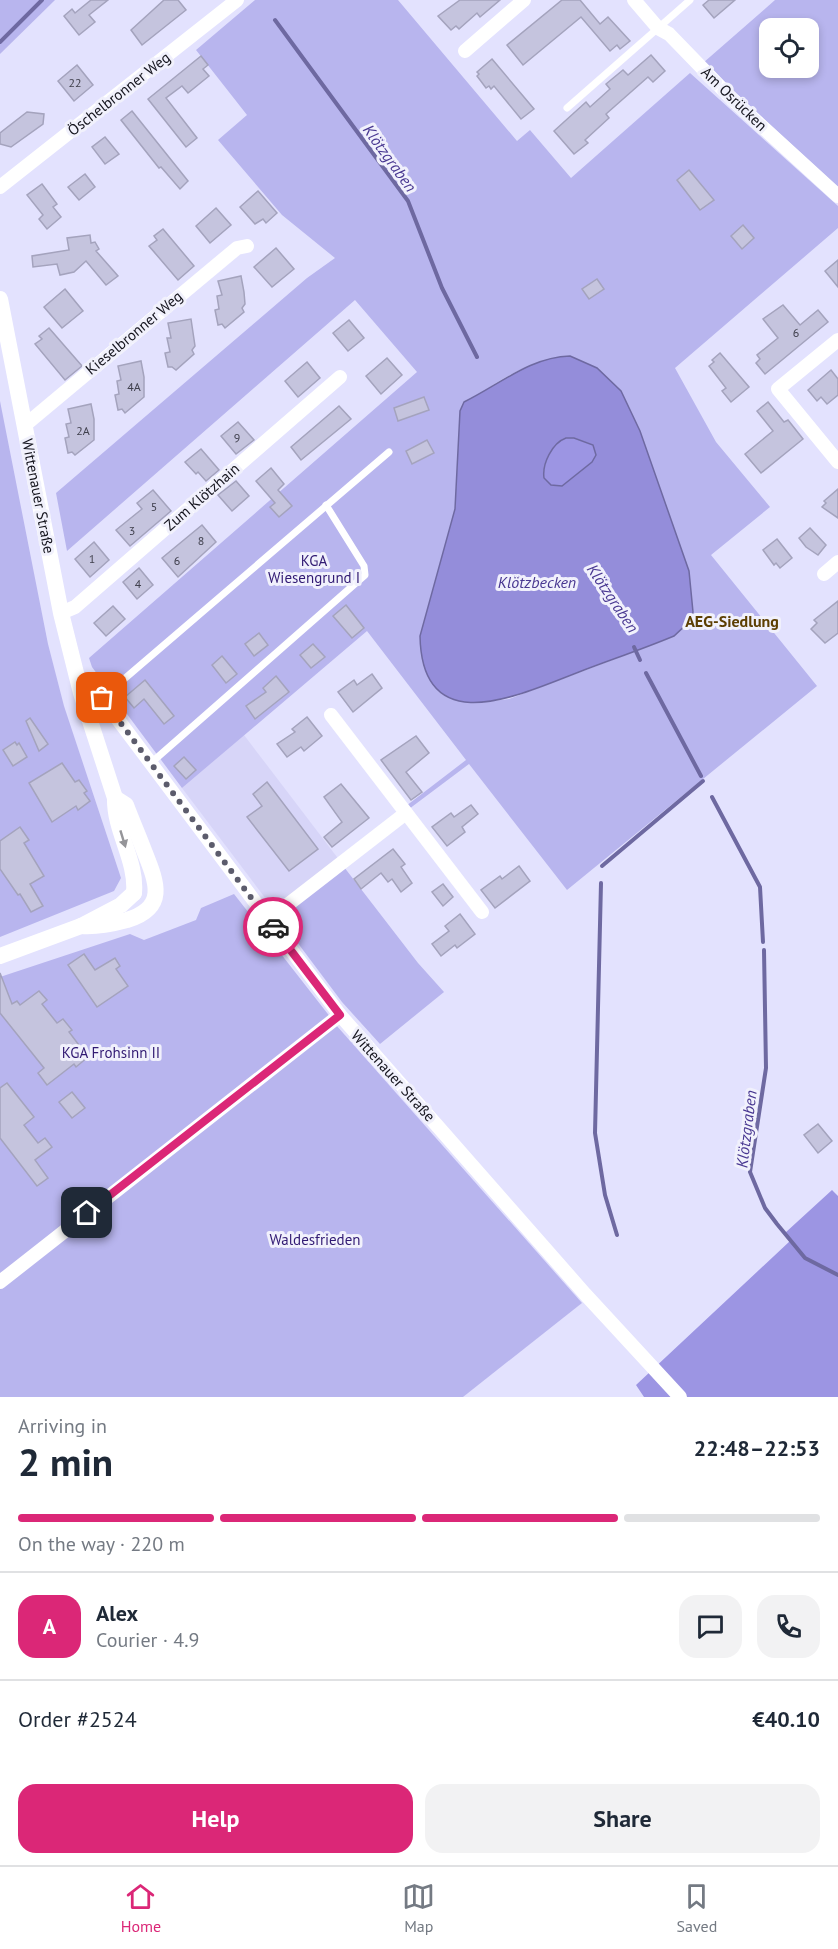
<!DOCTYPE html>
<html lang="en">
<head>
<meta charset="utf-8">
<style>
	:root { --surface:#fff; --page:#f2f2f3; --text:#1f2937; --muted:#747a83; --line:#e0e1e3; --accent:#db2777 }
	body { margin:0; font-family:"PT Sans",sans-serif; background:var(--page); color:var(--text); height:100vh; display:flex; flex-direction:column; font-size:22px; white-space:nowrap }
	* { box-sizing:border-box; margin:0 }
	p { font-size:20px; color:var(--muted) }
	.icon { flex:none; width:33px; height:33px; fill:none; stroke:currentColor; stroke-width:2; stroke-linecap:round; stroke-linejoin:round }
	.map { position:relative; height:1397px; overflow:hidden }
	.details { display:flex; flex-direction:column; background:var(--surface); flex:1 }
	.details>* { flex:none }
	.tools { position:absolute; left:759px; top:18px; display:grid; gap:12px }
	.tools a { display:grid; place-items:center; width:60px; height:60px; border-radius:12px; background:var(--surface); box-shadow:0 3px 9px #0003; font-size:30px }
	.pin { position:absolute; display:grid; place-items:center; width:51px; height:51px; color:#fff; margin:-26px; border-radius:12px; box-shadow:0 3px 9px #0006 }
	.courier { position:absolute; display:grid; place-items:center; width:60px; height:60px; margin:-30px; border:4px solid #db2777; border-radius:50%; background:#fff; color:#222; box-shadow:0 2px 8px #0007 }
	.overview em { font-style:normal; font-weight:600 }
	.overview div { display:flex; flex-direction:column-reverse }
	.overview { display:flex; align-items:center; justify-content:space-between; height:102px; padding:0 18px }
	h1 { font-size:39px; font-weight:600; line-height:45px }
	.bar { display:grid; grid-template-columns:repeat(4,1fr); gap:9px 6px; align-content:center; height:72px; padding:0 18px }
	.bar i { height:8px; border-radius:4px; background:var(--line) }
	.bar .active { background:var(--accent) }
	.bar p { grid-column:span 4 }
	.line { display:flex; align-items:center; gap:15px; padding:0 18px; border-top:2px solid var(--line) }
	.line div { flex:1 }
	.round { display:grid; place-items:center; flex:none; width:63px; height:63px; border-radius:18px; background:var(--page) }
	.button { display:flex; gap:12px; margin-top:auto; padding:12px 18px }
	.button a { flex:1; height:69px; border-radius:18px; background:var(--accent); color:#fff; font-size:24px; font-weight:600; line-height:69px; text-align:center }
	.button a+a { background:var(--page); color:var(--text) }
	.tabs { display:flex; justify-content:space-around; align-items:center; height:84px; border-top:2px solid var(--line); background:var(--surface); font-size:16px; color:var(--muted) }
	.tabs a { display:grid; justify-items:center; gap:3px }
	.tabs .active { color:var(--accent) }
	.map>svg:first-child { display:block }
</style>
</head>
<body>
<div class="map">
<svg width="838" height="1397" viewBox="0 0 838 1397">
	<rect width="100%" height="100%" fill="#e3e2fe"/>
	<polygon fill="#d7d5f8" points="244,735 340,861 275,911 182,788"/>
	<g fill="#b8b5ee" fill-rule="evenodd">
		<polygon points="0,0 55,0 0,54"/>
		<path d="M255,0H398L517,141L530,130L571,178L690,73L838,206V228L675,368L716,442L770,507L711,555L817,686L567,890L469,764L409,809L406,806L466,760L367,631L182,788L92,667L89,658L417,372L355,300L67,551L56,493L307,278L335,258L282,215L218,140L247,115L196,50ZM570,356L597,368L621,391L640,431L689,571L691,620L674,636L665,640L509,699L477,703L420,636L455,509L460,411C485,386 534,357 570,356Z"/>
		<path d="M775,0H838V187L703,63ZM770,28H808V68H770Z"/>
		<polygon points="0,401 48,644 64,706 121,878 114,891 0,937"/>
		<polygon points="344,867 418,963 444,992 380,1044 342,1002 279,918"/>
		<polygon points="234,894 331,1018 0,1274 0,977 130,934 144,940 196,920 201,908"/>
		<polygon points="336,1025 582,1303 463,1397 0,1397 0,1280"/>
	</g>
	<g fill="#9c95e3">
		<path d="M566,438H574L593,445L596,455L592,462L562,486L551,485L544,478C542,464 552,443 566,438Z"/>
		<polygon points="832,1190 838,1196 838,1397 644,1397 636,1385 790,1241 785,1233"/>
	</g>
	<path fill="#948dda" stroke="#6e69a1" stroke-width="1.5" fill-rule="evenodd" d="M570,356L597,368L621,391L640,431L689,571L693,612L691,620L674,636C643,649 610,660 579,672C519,695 422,742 420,636L455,509L460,411L464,402C499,385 530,357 570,356ZM566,438H574L593,445L596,455L592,462L562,486L551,485L544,478C542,464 552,443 566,438Z"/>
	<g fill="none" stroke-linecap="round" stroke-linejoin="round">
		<g stroke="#6e69a1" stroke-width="4">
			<polyline points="275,20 408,201 442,288 477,357"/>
			<polyline points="0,42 42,0"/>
			<polyline points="634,647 640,660"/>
			<polyline points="646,673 701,776"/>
			<polyline points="712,797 760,887 763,942"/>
			<polyline points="602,866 703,781"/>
			<polyline points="601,883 595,1133 605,1195 617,1235"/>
			<polyline points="764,950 766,1068 750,1172 765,1208 777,1224 805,1258 838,1275"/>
		</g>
	</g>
	<g fill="#c5c4de" stroke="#a4a3bd" stroke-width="1.5">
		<polygon points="91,0 108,0 89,15 95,22 79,35 64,16 72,9 75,13"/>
		<polygon points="164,0 178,0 186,10 142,45 131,30"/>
		<polygon points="460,0 500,0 480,17 477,13 459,29 456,26 451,30 438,16"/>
		<polygon points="562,0 580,0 600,24 608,17 630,41 620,49 617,45 610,51 581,17 523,65 507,45"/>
		<polygon points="709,0 735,0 714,18 703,5"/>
		<polygon points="651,55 665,71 653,82 648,77 606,114 609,118 585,140 588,143 574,154 554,131 586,102 590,107 610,89 606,84 623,70 628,75"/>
		<polygon points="201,56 208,65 203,69 209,76 188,93 182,86 166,98 197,138 186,147 148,99"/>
		<polygon points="492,59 534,109 521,119 494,86 491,89 489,86 486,88 477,76 479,74 477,72"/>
		<polygon points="77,65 93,85 74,101 58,81"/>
		<polygon points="132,111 188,181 180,189 161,167 159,168 121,120"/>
		<polygon points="27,112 44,114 43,124 11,147 0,144 0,133"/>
		<polygon points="105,137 119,154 105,164 92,147"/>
		<polygon points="689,170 714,200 700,210 677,180"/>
		<polygon points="85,174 95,187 79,200 68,187"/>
		<polygon points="42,184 57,204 53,207 61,217 47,229 39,219 43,215 27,195"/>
		<polygon points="258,191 277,213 266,223 263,219 255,224 240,207"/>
		<polygon points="216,208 231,225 210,243 196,226"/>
		<polygon points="743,225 754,238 742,249 731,236"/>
		<polygon points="163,229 194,266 178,280 149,246 157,240 154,236"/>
		<polygon points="90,235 91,243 95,242 99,249 96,251 118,276 106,285 86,261 74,272 60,275 57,264 33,267 32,256 69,250 67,238"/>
		<polygon points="276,248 294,269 272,287 254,267"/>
		<polygon points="838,260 838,287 825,271"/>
		<polygon points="241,276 244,292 245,304 242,308 244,312 225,328 222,324 218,325 215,310 219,309 217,296 222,295 218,281"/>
		<polygon points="597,279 604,289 589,299 582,289"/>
		<polygon points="65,289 83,311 62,328 44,307"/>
		<polygon points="783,305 800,325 818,310 828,322 765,374 756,363 760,359 757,355 778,338 763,319"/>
		<polygon points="191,319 195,346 192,350 194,354 176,370 172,367 168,367 165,353 170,352 167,338 171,338 168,323"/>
		<polygon points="349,320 364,338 348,351 333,333"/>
		<polygon points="49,328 82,366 65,380 35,344 42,339 39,336"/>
		<polygon points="720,353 749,387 731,402 722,391 726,388 709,366 714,362 712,360"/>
		<polygon points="387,358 402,375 381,394 366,376"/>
		<polygon points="141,361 144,377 144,397 125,413 122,409 118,410 115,395 119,394 117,381 121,380 118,366"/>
		<polygon points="307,362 320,378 298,397 285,381"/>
		<polygon points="831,370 838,379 838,395 827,404 821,397 817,401 808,390"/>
		<polygon points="424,397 429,410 398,421 394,408"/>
		<polygon points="768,402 784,422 788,420 803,439 761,473 745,454 773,431 757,411"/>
		<polygon points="91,404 94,419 94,440 75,455 72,452 68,453 65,438 69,437 66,424 71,423 68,409"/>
		<polygon points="339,406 351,419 301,460 291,447"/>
		<polygon points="238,422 254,440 236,454 221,436"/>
		<polygon points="427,440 434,453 412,464 406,451"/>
		<polygon points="201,449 219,470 206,481 198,472 196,474 185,462"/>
		<polygon points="271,468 284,484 278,490 292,506 279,517 270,507 275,503 256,481"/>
		<polygon points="236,481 249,496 232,511 218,495"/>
		<polygon points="838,489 838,518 822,507 826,503 824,501"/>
		<polygon points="153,490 171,511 130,546 116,530 142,509 137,503"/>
		<polygon points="202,525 216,542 178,577 162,558"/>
		<polygon points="810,528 826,545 818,555 806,547 799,538"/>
		<polygon points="777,539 792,558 780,568 776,563 774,565 763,550"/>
		<polygon points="94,542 109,560 90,577 75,559"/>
		<polygon points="139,568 153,585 137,599 123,582"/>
		<polygon points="838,601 838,633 825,643 811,629 817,623 814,620"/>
		<polygon points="346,605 364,628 352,638 333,616"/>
		<polygon points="113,606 125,619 106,636 94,623"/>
		<polygon points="259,633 268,645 254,656 245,644"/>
		<polygon points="313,644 325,657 311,668 300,655"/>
		<polygon points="222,656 237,674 226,683 212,665"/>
		<polygon points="372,674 382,688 353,712 338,692 354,680 357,685"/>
		<polygon points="276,676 289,692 255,719 246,706 266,692 263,688"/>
		<polygon points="145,680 174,716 164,724 144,699 134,708 125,697"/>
		<polygon points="307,717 322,736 304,751 301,747 287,757 277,744 295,732 292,729"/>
		<polygon points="30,718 48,744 39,751 26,721"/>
		<polygon points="416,736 429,753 406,772 422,792 411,800 381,760"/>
		<polygon points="15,742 17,745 19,743 27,757 13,766 3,750"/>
		<polygon points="184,757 196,770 186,779 174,766"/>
		<polygon points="62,763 75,782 79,780 87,791 84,793 90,801 78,810 76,806 52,822 29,783"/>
		<polygon points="267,782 318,849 289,871 247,817 262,806 253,794"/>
		<polygon points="341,784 369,818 332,847 324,837 342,822 324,797"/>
		<polygon points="471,805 478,814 462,827 465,832 447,846 432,827 451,813 454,817"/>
		<polygon points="20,827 29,840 24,843 44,876 30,884 43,906 31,912 20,894 18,895 0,869 0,841"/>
		<polygon points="393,849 405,864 401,867 412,883 401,892 392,879 388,882 381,873 361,889 354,879"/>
		<polygon points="519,866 530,881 495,908 481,890 500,876 502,879"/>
		<polygon points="443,884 453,897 443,906 432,892"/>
		<polygon points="460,914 475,934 457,948 455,945 441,956 432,944 449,931 445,926"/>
		<polygon points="84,954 95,970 115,958 120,966 116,969 128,986 97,1007 68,965"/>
		<polygon points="0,973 12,1004 17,1001 20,1005 39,991 47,1000 42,1004 57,1023 63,1019 72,1030 69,1032 88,1057 76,1067 74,1064 47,1085 38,1073 44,1068 0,1013"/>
		<polygon points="7,1083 34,1117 24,1125 38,1143 45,1138 52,1147 35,1160 48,1178 37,1186 0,1138 0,1088"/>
		<polygon points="72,1092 85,1108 72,1118 59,1102"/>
		<polygon points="818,1124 832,1141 818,1153 804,1135"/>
	</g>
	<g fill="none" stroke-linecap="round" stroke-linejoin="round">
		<g stroke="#fff" stroke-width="7">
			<polyline points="567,108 690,0"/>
			<polyline points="102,698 389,452"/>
			<polyline points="151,763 365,575 364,566 326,505"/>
		</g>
		<g stroke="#fff" stroke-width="14">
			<polyline points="634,0 658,28 669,34 732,99 838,196"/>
			<polyline points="465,51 524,0"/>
			<polyline points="0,187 237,0"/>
			<polyline points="838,340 778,389 838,462"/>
			<polyline points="24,426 237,248 247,246"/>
			<polyline points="824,574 838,562"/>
			<polyline points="61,613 75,607 340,377"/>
			<polyline points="81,693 95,689 340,1015 585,1294 680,1397"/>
			<polyline points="331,715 482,912"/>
			<polyline points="268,920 406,813"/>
			<polyline points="0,1282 340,1015"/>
		</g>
		<g stroke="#fff" stroke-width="16">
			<path d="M0,299L61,613L81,693L115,798C114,831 137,860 134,893"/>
			<path d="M81,926C98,927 111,924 127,920C167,908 157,883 145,853C139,837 132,821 126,805L115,798"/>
			<polyline points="0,956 81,926 121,905 134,893"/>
		</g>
	</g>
	<defs><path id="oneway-solid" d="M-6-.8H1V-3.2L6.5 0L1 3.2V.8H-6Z" transform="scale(1.5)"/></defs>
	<use fill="#959599" href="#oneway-solid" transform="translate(123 839) rotate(73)"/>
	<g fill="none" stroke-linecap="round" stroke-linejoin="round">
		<polyline stroke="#5c5c6c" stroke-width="6" stroke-dasharray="0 10.8" points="102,698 273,927"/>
		<polyline stroke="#db2777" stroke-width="8" points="87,1213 340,1015 273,927"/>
	</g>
	<g text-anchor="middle" stroke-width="6" stroke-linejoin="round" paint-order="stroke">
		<g font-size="12" fill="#40404d">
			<text x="75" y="87">22</text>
			<text x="796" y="337">6</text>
			<text x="134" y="391">4A</text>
			<text x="83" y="435">2A</text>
			<text x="237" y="442">9</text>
			<text x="154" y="511">5</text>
			<text x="132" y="535">3</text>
			<text x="201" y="545">8</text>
			<text x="92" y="563">1</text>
			<text x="177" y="565">6</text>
			<text x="138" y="588">4</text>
		</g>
		<g font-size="15" fill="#14141d" stroke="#f1f1fc">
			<text transform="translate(119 94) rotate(-38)" y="5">Öschelbronner Weg</text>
			<text transform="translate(734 99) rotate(44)" y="5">Am Osrücken</text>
			<text transform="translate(134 333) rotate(-40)" y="5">Kieselbronner Weg</text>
			<text transform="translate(38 496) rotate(79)" y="5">Wittenauer Straße</text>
			<text transform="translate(202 497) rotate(-41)" y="5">Zum Klötzhain</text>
			<text transform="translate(393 1076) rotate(48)" y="5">Wittenauer Straße</text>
		</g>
		<g font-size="15" fill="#311a73" stroke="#f1f1fc">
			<text x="314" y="566">KGA<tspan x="314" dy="17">Wiesengrund I</tspan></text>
			<text x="111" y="1058">KGA Frohsinn II</text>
			<text x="315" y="1245">Waldesfrieden</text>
		</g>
		<g font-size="16" font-style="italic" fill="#483791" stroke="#f1f1fc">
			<text transform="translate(390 158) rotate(54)" y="6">Klötzgraben</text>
			<text x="537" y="588">Klötzbecken</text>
			<text transform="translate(613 598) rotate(56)" y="6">Klötzgraben</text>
			<text transform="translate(746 1129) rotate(-83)" y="6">Klötzgraben</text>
		</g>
		<g font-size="16" font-weight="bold" fill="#5c3e02" stroke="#f1f1fc">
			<text x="732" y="627">AEG-Siedlung</text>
		</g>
	</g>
</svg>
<div class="tools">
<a><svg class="icon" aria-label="locate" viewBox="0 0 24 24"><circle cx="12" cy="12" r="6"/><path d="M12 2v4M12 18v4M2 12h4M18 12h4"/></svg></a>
</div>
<div class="pin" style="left:102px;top:698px;background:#ea580c"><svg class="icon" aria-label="bag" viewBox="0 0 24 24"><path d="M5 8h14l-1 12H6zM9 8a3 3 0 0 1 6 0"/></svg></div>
<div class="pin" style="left:87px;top:1213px;background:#1f2937"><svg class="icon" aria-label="home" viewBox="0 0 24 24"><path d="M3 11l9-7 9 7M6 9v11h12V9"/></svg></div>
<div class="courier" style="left:273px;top:927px"><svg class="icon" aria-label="car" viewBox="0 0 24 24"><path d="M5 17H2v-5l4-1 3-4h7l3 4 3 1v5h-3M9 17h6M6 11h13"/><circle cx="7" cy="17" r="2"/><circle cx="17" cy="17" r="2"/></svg></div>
</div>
<section class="details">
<div class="overview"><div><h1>2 min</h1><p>Arriving in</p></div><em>22:48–22:53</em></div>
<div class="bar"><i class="active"></i><i class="active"></i><i class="active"></i><i></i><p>On the way · 220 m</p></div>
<div class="line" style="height:108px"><b class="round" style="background:var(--accent);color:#fff">A</b><div><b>Alex</b><p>Courier · 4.9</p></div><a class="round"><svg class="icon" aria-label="chat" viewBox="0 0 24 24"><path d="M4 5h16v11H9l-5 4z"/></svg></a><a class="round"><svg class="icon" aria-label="phone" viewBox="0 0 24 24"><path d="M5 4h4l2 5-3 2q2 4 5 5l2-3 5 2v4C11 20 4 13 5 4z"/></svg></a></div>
<div class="line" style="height:78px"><div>Order #2524</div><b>€40.10</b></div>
<div class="button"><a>Help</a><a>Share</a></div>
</section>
<nav class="tabs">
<a class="active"><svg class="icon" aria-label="home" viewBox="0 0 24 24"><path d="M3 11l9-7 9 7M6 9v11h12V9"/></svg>Home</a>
<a><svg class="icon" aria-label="map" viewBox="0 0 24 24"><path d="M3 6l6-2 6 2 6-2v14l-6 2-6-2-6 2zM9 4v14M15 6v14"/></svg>Map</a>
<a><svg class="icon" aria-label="saved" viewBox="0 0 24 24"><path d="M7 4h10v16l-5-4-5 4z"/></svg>Saved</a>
</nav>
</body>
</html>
